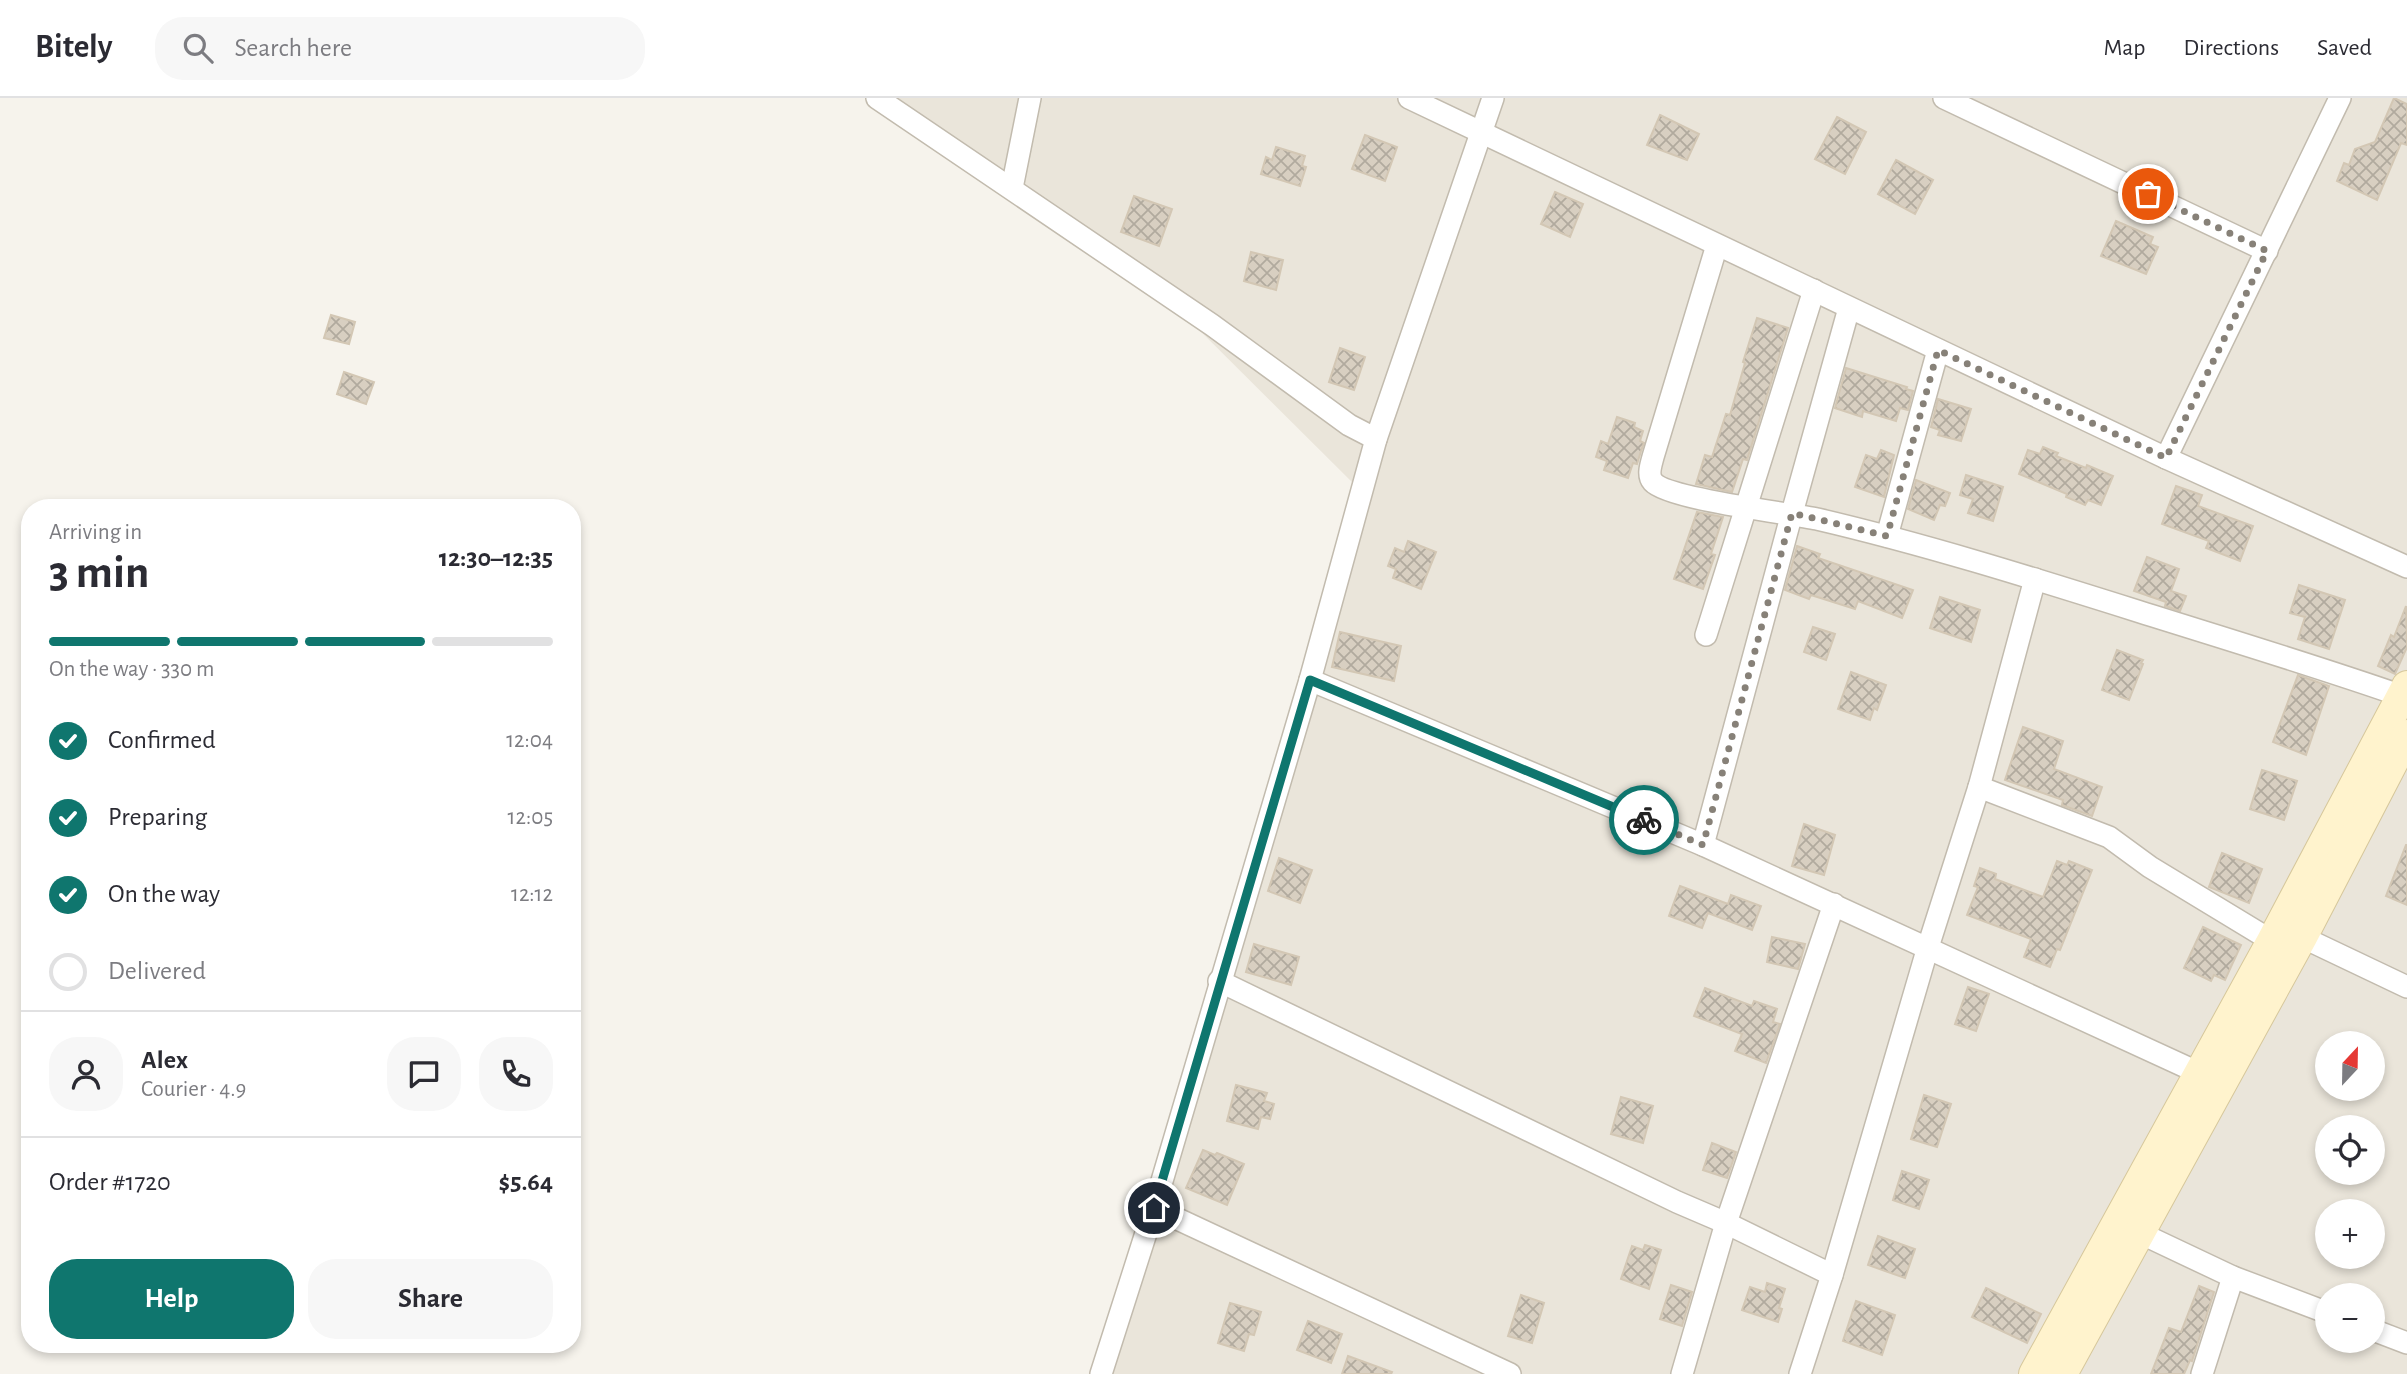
<!DOCTYPE html>
<html lang="en">
<head>
<meta charset="utf-8">
<style>
	:root { --surface:#fff; --page:#f7f7f7; --text:#2b2b33; --muted:#7c7c81; --line:#e1e1e2; --accent:#0f766e }
	body { margin:0; font-family:"Alegreya Sans",sans-serif; background:var(--page); color:var(--text); height:100vh; display:flex; flex-direction:column; font-size:26px; white-space:nowrap }
	* { box-sizing:border-box; margin:0 }
	p { font-size:23px; color:var(--muted) }
	.icon { flex:none; width:38px; height:38px; fill:none; stroke:currentColor; stroke-width:2; stroke-linecap:round; stroke-linejoin:round }
	.map { position:relative; flex:1; overflow:hidden }
	.panel { position:absolute; left:21px; top:401px; width:560px; height:854px; display:flex; flex-direction:column; background:var(--surface); border-radius:28px; box-shadow:0 4px 10px #0003 }
	.panel>* { flex:none }
	.needle { width:46px; rotate:22deg }
	.fabs { position:absolute; left:2315px; top:933px; display:grid; gap:14px }
	.fabs a { display:grid; place-items:center; width:70px; height:70px; border-radius:50%; background:var(--surface); box-shadow:0 4px 10px #0003; font-size:35px }
	.pin { position:absolute; display:grid; place-items:center; width:60px; height:60px; color:#fff; margin:-30px; border:4px solid #fff; border-radius:50%; box-shadow:0 2px 7px #0007 }
	.courier { position:absolute; display:grid; place-items:center; width:70px; height:70px; margin:-35px; border:5px solid #0f766e; border-radius:50%; background:#fff; color:#222; box-shadow:0 2px 9px #0007 }
	.head em { font-style:normal; font-weight:700 }
	.head div { display:flex; flex-direction:column-reverse }
	.head { display:flex; align-items:center; justify-content:space-between; height:119px; padding:0 28px }
	h1 { font-size:46px; font-weight:700; line-height:52px }
	.bar { display:grid; grid-template-columns:repeat(4,1fr); gap:10px 7px; align-content:center; height:84px; padding:0 28px }
	.bar i { height:9px; border-radius:5px; background:var(--line) }
	.bar .selected { background:var(--accent) }
	.bar p { grid-column:span 4 }
	.line { display:flex; align-items:center; gap:18px; padding:0 28px; border-top:2px solid var(--line) }
	.line div { flex:1 }
	.round { display:grid; place-items:center; flex:none; width:74px; height:74px; border-radius:28px; background:var(--page) }
	ol { padding:0 28px; list-style:none }
	li { display:flex; align-items:center; gap:21px; height:77px }
	li p { margin-inline-start:auto }
	li .icon { padding:7px; border-radius:50%; background:var(--accent); color:#fff; stroke-width:4 }
	li:last-child { color:var(--muted) }
	li i { width:38px; height:38px; border:4px solid var(--line); border-radius:50% }
	.cta { display:flex; gap:14px; margin-top:auto; padding:14px 28px }
	.cta a { flex:1; height:80px; border-radius:28px; background:var(--accent); color:#fff; font-size:28px; font-weight:700; line-height:80px; text-align:center }
	.cta a+a { background:var(--page); color:var(--text) }
	header { display:flex; align-items:center; gap:42px; box-sizing:border-box; height:98px; padding:0 35px; background:var(--surface); border-bottom:2px solid var(--line) }
	header strong { font-size:33px }
	nav { display:flex; gap:38px; margin-inline-start:auto; font-size:24px }
	.search { width:490px; height:63px; background:var(--page); display:flex; align-items:center; gap:18px; box-sizing:border-box; padding:0 24px; border-radius:28px; color:var(--muted); font-size:26px }
	.map>svg:first-child { display:block }
</style>
</head>
<body>
<header>
<strong>Bitely</strong>
<div class="search"><svg class="icon" aria-label="search" viewBox="0 0 24 24"><circle cx="10" cy="10" r="6"/><path d="M15 15l6 6"/></svg>Search here</div>
<nav><a>Map</a><a>Directions</a><a>Saved</a></nav>
</header>
<div class="map">
<svg width="2407" height="1276" viewBox="0 0 2407 1276">
	<defs>
		<pattern id="building-cross-hatch" width="8" height="8" patternUnits="userSpaceOnUse" patternTransform="scale(1.75)"><rect width="8" height="8" fill="#d8cfc1"/><path d="M0 0l8 8M0 8l8-8" fill="none" stroke="#b1aa9e"/></pattern>
	</defs>
	<rect width="100%" height="100%" fill="#f6f3ec"/>
	<path fill="#eae5da" fill-rule="evenodd" d="M872,0H2407V1276H1106L1362,394L1153,186ZM2328,945H2373V990H2328ZM2328,1029H2373V1074H2328ZM2328,1113H2373V1158H2328ZM2328,1197H2373V1242H2328Z"/>
	<g fill="url(#building-cross-hatch)" stroke="#d3c7b4" stroke-width="2">
		<polygon points="2394,0 2407,6 2407,47 2401,45 2377,102 2337,83 2344,65 2349,67 2355,51 2375,44"/>
		<polygon points="1660,17 1699,36 1687,62 1647,47"/>
		<polygon points="1837,19 1866,34 1845,76 1815,61"/>
		<polygon points="1365,37 1397,49 1385,83 1352,71"/>
		<polygon points="1276,49 1305,58 1302,68 1306,69 1300,88 1261,76 1266,59 1272,62"/>
		<polygon points="1896,62 1933,82 1915,116 1878,96"/>
		<polygon points="1555,94 1583,106 1570,139 1541,126"/>
		<polygon points="1134,98 1172,111 1159,148 1121,134"/>
		<polygon points="2116,123 2153,139 2150,146 2158,149 2146,176 2101,158"/>
		<polygon points="1251,154 1283,162 1276,192 1244,183"/>
		<polygon points="331,217 355,224 349,246 324,240"/>
		<polygon points="1757,220 1788,230 1747,362 1743,361 1732,394 1696,386 1705,357 1712,359 1726,316 1730,317 1745,265 1743,264"/>
		<polygon points="1340,250 1365,259 1354,292 1329,284"/>
		<polygon points="1846,270 1907,289 1906,291 1913,293 1908,312 1900,310 1896,323 1863,313 1862,319 1835,310"/>
		<polygon points="344,274 374,284 366,306 337,296"/>
		<polygon points="1938,301 1971,311 1961,343 1938,337 1940,332 1931,329"/>
		<polygon points="1617,319 1635,325 1634,329 1643,333 1640,343 1644,345 1641,353 1637,366 1633,365 1628,380 1604,372 1607,363 1596,359 1601,343 1608,346"/>
		<polygon points="2043,349 2058,355 2056,358 2086,370 2087,367 2113,378 2101,407 2088,402 2085,407 2066,399 2067,396 2019,376 2028,352 2040,356"/>
		<polygon points="1881,352 1894,357 1884,399 1855,389 1866,357 1877,361"/>
		<polygon points="1966,377 2003,389 1993,423 1968,415 1973,401 1960,397"/>
		<polygon points="1916,382 1950,395 1945,408 1940,407 1934,422 1908,411"/>
		<polygon points="2176,388 2202,397 2198,408 2253,428 2240,463 2206,450 2209,443 2162,426"/>
		<polygon points="1697,414 1723,419 1711,456 1715,457 1703,491 1674,481"/>
		<polygon points="1408,443 1436,454 1421,491 1393,480 1396,471 1388,468 1395,450 1404,454"/>
		<polygon points="1797,448 1820,456 1818,460 1913,492 1902,520 1858,503 1855,511 1811,497 1809,501 1785,492"/>
		<polygon points="2147,459 2179,471 2171,493 2186,498 2180,513 2165,508 2166,504 2134,493"/>
		<polygon points="2299,487 2345,502 2329,551 2298,541 2305,519 2290,515"/>
		<polygon points="1940,499 1980,512 1971,544 1930,530"/>
		<polygon points="2406,508 2407,549 2395,576 2378,568 2391,537 2394,539"/>
		<polygon points="1813,529 1835,536 1826,562 1804,554"/>
		<polygon points="1340,534 1401,548 1394,583 1332,569"/>
		<polygon points="2117,552 2143,562 2141,565 2143,566 2129,602 2102,592"/>
		<polygon points="1851,574 1886,587 1877,612 1874,610 1870,622 1838,611"/>
		<polygon points="2298,577 2329,588 2306,657 2273,644"/>
		<polygon points="2023,629 2063,643 2054,671 2102,689 2092,718 2062,707 2063,702 2005,682"/>
		<polygon points="2262,672 2297,683 2284,722 2250,711"/>
		<polygon points="1804,726 1835,737 1824,777 1792,768"/>
		<polygon points="2406,747 2407,747 2407,807 2386,798"/>
		<polygon points="2222,755 2262,771 2249,805 2209,789"/>
		<polygon points="1279,760 1312,772 1300,805 1268,793"/>
		<polygon points="2057,763 2067,767 2069,763 2092,772 2060,852 2057,851 2050,869 2024,859 2031,841 1967,817 1978,789 1974,788 1980,770 1996,776 1995,781 2043,799"/>
		<polygon points="1680,788 1728,806 1731,797 1761,808 1752,832 1708,815 1702,830 1669,818"/>
		<polygon points="2203,829 2241,847 2225,882 2214,877 2211,883 2184,870"/>
		<polygon points="1772,839 1805,846 1798,871 1767,864"/>
		<polygon points="1254,846 1299,859 1291,887 1246,874"/>
		<polygon points="1968,889 1989,896 1976,933 1955,926"/>
		<polygon points="1705,890 1752,908 1754,903 1777,911 1773,924 1780,926 1766,965 1735,953 1742,936 1694,918"/>
		<polygon points="1236,987 1267,995 1264,1003 1274,1006 1270,1021 1261,1019 1258,1031 1227,1023"/>
		<polygon points="1924,997 1951,1006 1937,1049 1911,1041"/>
		<polygon points="1621,999 1653,1008 1643,1045 1611,1036"/>
		<polygon points="1712,1045 1736,1054 1727,1080 1703,1072"/>
		<polygon points="1203,1052 1215,1057 1217,1055 1244,1066 1227,1107 1186,1090"/>
		<polygon points="1902,1073 1929,1082 1919,1111 1893,1102"/>
		<polygon points="1878,1138 1915,1151 1905,1180 1868,1167"/>
		<polygon points="1645,1147 1661,1152 1649,1191 1621,1181 1632,1148 1643,1152"/>
		<polygon points="1767,1185 1785,1191 1779,1210 1782,1211 1778,1224 1742,1212 1750,1189 1765,1194"/>
		<polygon points="1671,1187 1692,1194 1682,1228 1660,1221"/>
		<polygon points="2199,1188 2214,1194 2192,1263 2190,1262 2184,1276 2151,1276 2169,1230 2181,1234"/>
		<polygon points="1986,1190 2041,1216 2027,1245 1972,1219"/>
		<polygon points="1521,1197 1544,1205 1532,1245 1508,1238"/>
		<polygon points="1856,1203 1895,1217 1882,1257 1843,1243"/>
		<polygon points="1230,1205 1261,1214 1254,1237 1249,1236 1244,1253 1218,1245"/>
		<polygon points="1308,1223 1342,1236 1331,1265 1297,1252"/>
		<polygon points="1348,1258 1392,1274 1391,1276 1342,1276"/>
	</g>
	<g fill="none" stroke-linecap="round" stroke-linejoin="round">
		<g stroke="#c2bbae" stroke-width="24">
			<g id="minor">
				<polyline points="877,0 1212,227 1349,327 1376,341"/>
				<polyline points="1409,0 2166,360 2407,469"/>
				<polyline points="1944,0 2267,153"/>
				<polyline points="1012,90 1030,0"/>
				<path d="M1717,147L1653,359C1651,367 1647,377 1653,384C1668,401 1788,415 1817,421C1924,446 2029,479 2134,512C2223,540 2313,567 2402,598"/>
				<polyline points="2166,360 2340,0"/>
				<polyline points="1887,438 1938,252"/>
				<polyline points="1706,537 1814,192"/>
				<polyline points="1310,582 1703,747 2210,980"/>
				<polyline points="1979,689 2109,739 2150,769 2272,843"/>
				<polyline points="1703,747 1792,415 1849,210"/>
				<polyline points="2302,839 2407,889"/>
				<polyline points="1219,883 1677,1104 1726,1125 1832,1177"/>
				<polyline points="1154,1110 1510,1276"/>
				<polyline points="2140,1135 2233,1179 2328,1215"/>
				<polyline points="2373,1232 2407,1245"/>
				<polyline points="1101,1276 1154,1110 1310,582 1376,341 1493,0"/>
				<polyline points="1682,1276 1726,1125 1834,806"/>
				<polyline points="1800,1276 1832,1177 1928,849 1979,689 2035,481"/>
				<polyline points="2202,1276 2233,1179"/>
			</g>
		</g>
		<g stroke="#d6c79b" stroke-width="32">
			<g id="secondary">
				<polyline points="2034,1276 2272,843 2407,588"/>
				<polyline points="2062,1276 2302,839 2407,637"/>
			</g>
		</g>
		<use href="#minor" stroke="#fff" stroke-width="21"/>
		<use href="#secondary" stroke="#fff3cd" stroke-width="30"/>
	</g>
	<g fill="none" stroke-linecap="round" stroke-linejoin="round">
		<polyline stroke="#878178" stroke-width="7" stroke-dasharray="0 12.6" points="1644,722 1703,747 1792,415 1887,438 1938,252 2166,360 2267,153 2148,96"/>
		<polyline stroke="#0f766e" stroke-width="9" points="1154,1110 1310,582 1644,722"/>
	</g>
</svg>
<div class="fabs">
<a><svg class="needle" viewBox="-14 -14 28 28"><path d="M0-13l5 13h-10z" fill="#e53935"/><path d="M0 13l5-13h-10z" fill="#7c7c81"/></svg></a>
<a><svg class="icon" aria-label="locate" viewBox="0 0 24 24"><circle cx="12" cy="12" r="6"/><path d="M12 2v4M12 18v4M2 12h4M18 12h4"/></svg></a>
<a>+</a>
<a>−</a>
</div>
<div class="pin" style="left:2148px;top:96px;background:#ea580c"><svg class="icon" aria-label="bag" viewBox="0 0 24 24"><path d="M5 8h14l-1 12H6zM9 8a3 3 0 0 1 6 0"/></svg></div>
<div class="pin" style="left:1154px;top:1110px;background:#1f2937"><svg class="icon" aria-label="home" viewBox="0 0 24 24"><path d="M3 11l9-7 9 7M6 9v11h12V9"/></svg></div>
<div class="courier" style="left:1644px;top:722px"><svg class="icon" aria-label="bike" viewBox="0 0 24 24"><circle cx="6" cy="16" r="4"/><circle cx="18" cy="16" r="4"/><path d="M6 16l4-8h5l3 8M10 8l3 8H6M13 5h3"/></svg></div>
<section class="panel">
<div class="head"><div><h1>3 min</h1><p>Arriving in</p></div><em>12:30–12:35</em></div>
<div class="bar"><i class="selected"></i><i class="selected"></i><i class="selected"></i><i></i><p>On the way · 330 m</p></div>
<ol>
<li><svg class="icon" aria-label="check" viewBox="0 0 24 24"><path d="M5 12l5 5 9-10"/></svg>Confirmed<p>12:04</p></li>
<li><svg class="icon" aria-label="check" viewBox="0 0 24 24"><path d="M5 12l5 5 9-10"/></svg>Preparing<p>12:05</p></li>
<li><svg class="icon" aria-label="check" viewBox="0 0 24 24"><path d="M5 12l5 5 9-10"/></svg>On the way<p>12:12</p></li>
<li><i></i>Delivered</li>
</ol>
<div class="line" style="height:126px"><a class="round"><svg class="icon" aria-label="person" viewBox="0 0 24 24"><circle cx="12" cy="8" r="4"/><path d="M4 21q1-7 8-7t8 7"/></svg></a><div><b>Alex</b><p>Courier · 4.9</p></div><a class="round"><svg class="icon" aria-label="chat" viewBox="0 0 24 24"><path d="M4 5h16v11H9l-5 4z"/></svg></a><a class="round"><svg class="icon" aria-label="phone" viewBox="0 0 24 24"><path d="M5 4h4l2 5-3 2q2 4 5 5l2-3 5 2v4C11 20 4 13 5 4z"/></svg></a></div>
<div class="line" style="height:91px"><div>Order #1720</div><b>$5.64</b></div>
<div class="cta"><a>Help</a><a>Share</a></div>
</section>
</div>
</body>
</html>
